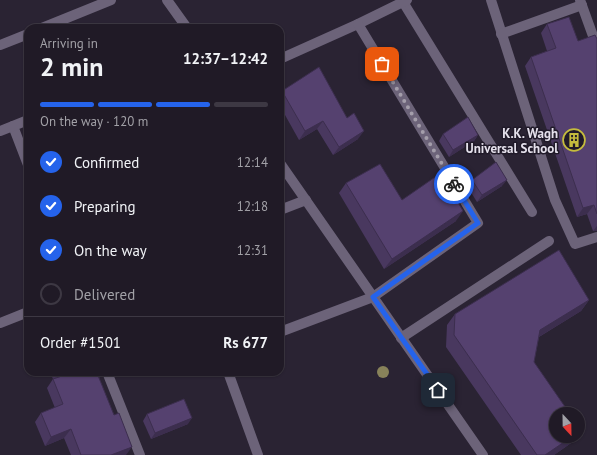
<!DOCTYPE html>
<html lang="en">
<head>
<meta charset="utf-8">
<style>
	:root { --surface:#201a26; --page:#2d2732; --text:#f1f3f6; --muted:#a2a1a7; --line:#3d3843; --accent:#2563eb }
	body { margin:0; font-family:"PT Sans",sans-serif; background:var(--page); color:var(--text); height:100vh; display:flex; flex-direction:column; font-size:15px; white-space:nowrap }
	* { box-sizing:border-box; margin:0 }
	p { font-size:13px; color:var(--muted) }
	.icon { flex:none; width:22px; height:22px; fill:none; stroke:currentColor; stroke-width:2; stroke-linecap:round; stroke-linejoin:round }
	.map { position:relative; flex:1; overflow:hidden }
	.details { position:absolute; left:24px; top:24px; width:260px; height:352px; display:flex; flex-direction:column; background:var(--surface); border-radius:12px; box-shadow:0 1px 3px #0004,0 0 0 1px var(--line) }
	.details>* { flex:none }
	.needle { width:26px; rotate:158deg }
	.fabs { position:absolute; left:549px; top:407px; display:grid; gap:8px }
	.fabs a { display:grid; place-items:center; width:36px; height:36px; border-radius:50%; background:var(--surface); box-shadow:0 1px 3px #0004,0 0 0 1px var(--line); font-size:20px }
	.pin { position:absolute; display:grid; place-items:center; width:34px; height:34px; color:#fff; margin:-17px; border-radius:8px; box-shadow:0 2px 6px #0006 }
	.courier { position:absolute; display:grid; place-items:center; width:40px; height:40px; margin:-20px; border:3px solid #2563eb; border-radius:50%; background:#fff; color:#222; box-shadow:0 1px 5px #0007 }
	.summary em { font-style:normal; font-weight:700 }
	.summary div { display:flex; flex-direction:column-reverse }
	.summary { display:flex; align-items:center; justify-content:space-between; height:68px; padding:0 16px }
	h1 { font-size:26px; font-weight:700; line-height:30px }
	.bar { display:grid; grid-template-columns:repeat(4,1fr); gap:6px 4px; align-content:center; height:48px; padding:0 16px }
	.bar i { height:5px; border-radius:3px; background:var(--line) }
	.bar .selected { background:var(--accent) }
	.bar p { grid-column:span 4 }
	.line { display:flex; align-items:center; gap:10px; padding:0 16px; border-top:1px solid var(--line) }
	.line div { flex:1 }
	ol { padding:0 16px; list-style:none }
	li { display:flex; align-items:center; gap:12px; height:44px }
	li p { margin-inline-start:auto }
	li .icon { padding:4px; border-radius:50%; background:var(--accent); color:#fff; stroke-width:4 }
	li:last-child { color:var(--muted) }
	li i { width:22px; height:22px; border:2px solid var(--line); border-radius:50% }
	.map>svg:first-child { display:block }
</style>
</head>
<body>
<div class="map">
<svg width="597" height="455" viewBox="0 0 597 455">
	<rect width="100%" height="100%" fill="#2a2333"/>
	<g fill="none" stroke-linecap="round" stroke-linejoin="round">
		<g stroke="#6c6379" stroke-width="10">
			<polyline points="167,0 187,28"/>
			<polyline points="491,0 555,200 575,244 597,237"/>
			<polyline points="580,0 597,47"/>
			<polyline points="403,2 532,212"/>
			<polyline points="42,28 111,0"/>
			<polyline points="501,34 582,5"/>
			<polyline points="0,45 28,34"/>
			<polyline points="280,59 358,24 407,0"/>
			<polyline points="13,126 28,165"/>
			<polyline points="0,131 28,120"/>
			<polyline points="280,163 483,455"/>
			<polyline points="280,210 306,200"/>
			<polyline points="0,323 28,312"/>
			<polyline points="280,332 373,297 478,223 358,24"/>
			<polyline points="401,338 549,241"/>
			<polyline points="107,372 140,455"/>
			<polyline points="228,372 258,455"/>
		</g>
	</g>
	<circle fill="#88825a" cx="383" cy="372" r="6"/>
	<g fill="#49385f">
		<polygon points="547,24 578,41 597,39 597,231 593,231 587,214 577,217 525,66 531,57 547,51 541,33"/>
		<polygon points="282,91 358,139 333,155 317,129 299,140 280,106 280,95"/>
		<polygon points="443,134 478,135 474,141 449,157 439,141"/>
		<polygon points="472,180 502,186 477,202 467,186"/>
		<polygon points="346,183 402,200 456,221 384,269 339,193"/>
		<polygon points="589,300 581,311 539,337 534,362 556,436 577,436 574,441 554,455 521,455 446,347 447,325 455,314"/>
		<polygon points="50,372 103,372 99,378 126,455 71,455 64,438 45,446 35,422 41,413 55,408 47,388 53,379"/>
		<polygon points="147,414 188,424 151,439 143,421"/>
	</g>
	<g fill="#3c2e4e">
		<polygon points="323,121 317,129 299,140 305,131"/>
		<polygon points="364,131 358,139 333,155 339,147"/>
		<polygon points="478,135 474,141 449,157 453,150"/>
		<polygon points="507,180 502,186 477,202 482,195"/>
		<polygon points="594,205 587,214 577,217 583,208"/>
		<polygon points="463,211 456,221 384,269 392,259"/>
		<polygon points="597,226 597,231 593,231"/>
		<polygon points="589,300 581,311 532,341 540,330"/>
		<polygon points="100,372 103,372 98,379 97,373"/>
		<polygon points="192,418 188,424 151,439 155,433"/>
		<polygon points="71,429 64,438 45,446 51,437"/>
		<polygon points="573,436 577,436 574,441 554,455 545,455"/>
		<polygon points="132,447 126,455 111,455"/>
	</g>
	<g fill="#55416f" stroke="#3c2e4e">
		<polygon points="569,17 578,41 595,35 597,39 597,214 594,205 583,208 531,57 556,48 547,24"/>
		<polygon points="319,67 347,118 354,113 364,131 339,147 323,121 305,131 282,91"/>
		<polygon points="468,117 478,135 453,150 443,134"/>
		<polygon points="496,162 507,180 482,195 472,180"/>
		<polygon points="380,164 402,200 441,173 463,211 392,259 346,183"/>
		<polygon points="559,250 589,300 540,330 534,362 570,414 556,414 556,436 573,436 545,455 537,455 454,335 455,314"/>
		<polygon points="60,372 100,372 97,373 114,415 119,413 132,447 111,455 81,455 71,429 51,437 41,413 63,404 53,379 62,376"/>
		<polygon points="184,399 192,418 155,433 147,414"/>
		<polygon points="578,425 582,430 578,432"/>
	</g>
	<g fill="none" stroke-linecap="round" stroke-linejoin="round">
		<polyline stroke="#a49eab" stroke-width="4" stroke-dasharray="0 7.2" points="382,64 454,184"/>
		<polyline stroke="#2563eb" stroke-width="5" points="438,390 373,297 478,223 454,184"/>
	</g>
	<defs>
		<g id="building-ring" transform="scale(1.15)"><circle r="9.5" fill="#201a29" stroke="#c5bc3d" stroke-width="1.5"/><path d="M-4-6H4V6H1V3H-1V6H-4ZM-2.5-4.3h1.7v1.8h-1.7ZM.8-4.3h1.7v1.8H.8ZM-2.5-1h1.7V.8h-1.7ZM.8-1h1.7V.8H.8Z" fill="#c5bc3d"/></g>
	</defs>
	<g fill-rule="evenodd">
		<use href="#building-ring" x="574" y="140"/>
	</g>
	<g text-anchor="middle" stroke-width="3" stroke-linejoin="round" paint-order="stroke">
		<g font-size="13" font-weight="bold" fill="#e5e1ec" stroke="#201a29" text-anchor="end">
			<text x="558" y="138">K.K. Wagh<tspan x="558" dy="15">Universal School</tspan></text>
		</g>
	</g>
</svg>
<div class="fabs">
<a><svg class="needle" viewBox="-14 -14 28 28"><path d="M0-13l5 13h-10z" fill="#e53935"/><path d="M0 13l5-13h-10z" fill="#a2a1a7"/></svg></a>
</div>
<div class="pin" style="left:382px;top:64px;background:#ea580c"><svg class="icon" aria-label="bag" viewBox="0 0 24 24"><path d="M5 8h14l-1 12H6zM9 8a3 3 0 0 1 6 0"/></svg></div>
<div class="pin" style="left:438px;top:390px;background:#1f2937"><svg class="icon" aria-label="home" viewBox="0 0 24 24"><path d="M3 11l9-7 9 7M6 9v11h12V9"/></svg></div>
<div class="courier" style="left:454px;top:184px"><svg class="icon" aria-label="bike" viewBox="0 0 24 24"><circle cx="6" cy="16" r="4"/><circle cx="18" cy="16" r="4"/><path d="M6 16l4-8h5l3 8M10 8l3 8H6M13 5h3"/></svg></div>
<section class="details">
<div class="summary"><div><h1>2 min</h1><p>Arriving in</p></div><em>12:37–12:42</em></div>
<div class="bar"><i class="selected"></i><i class="selected"></i><i class="selected"></i><i></i><p>On the way · 120 m</p></div>
<ol>
<li><svg class="icon" aria-label="check" viewBox="0 0 24 24"><path d="M5 12l5 5 9-10"/></svg>Confirmed<p>12:14</p></li>
<li><svg class="icon" aria-label="check" viewBox="0 0 24 24"><path d="M5 12l5 5 9-10"/></svg>Preparing<p>12:18</p></li>
<li><svg class="icon" aria-label="check" viewBox="0 0 24 24"><path d="M5 12l5 5 9-10"/></svg>On the way<p>12:31</p></li>
<li><i></i>Delivered</li>
</ol>
<div class="line" style="height:52px"><div>Order #1501</div><b>Rs 677</b></div>
</section>
</div>
</body>
</html>
